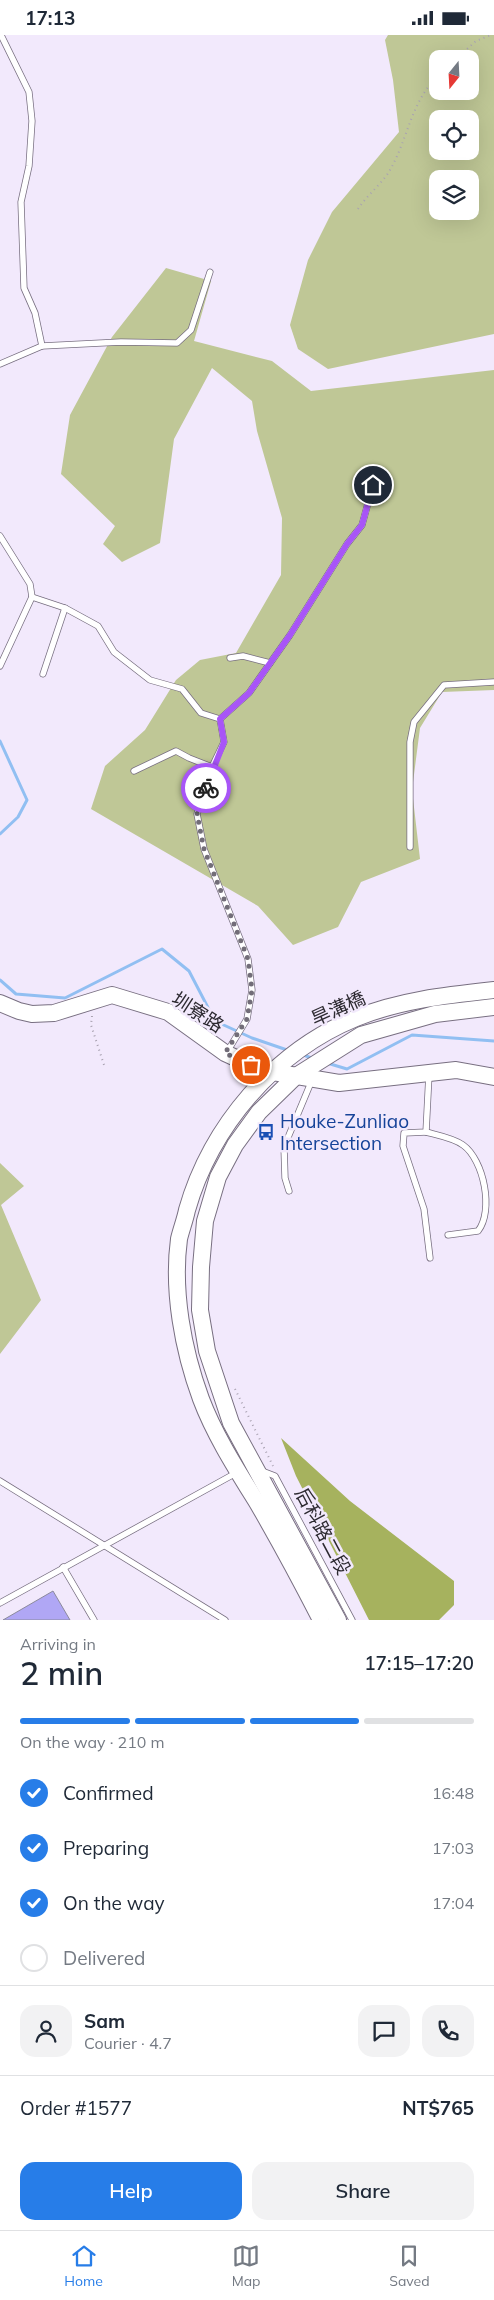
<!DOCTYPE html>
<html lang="en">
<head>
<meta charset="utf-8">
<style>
	:root { --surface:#fff; --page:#f2f2f3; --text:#1f2937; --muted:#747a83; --line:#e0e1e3; --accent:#277de8 }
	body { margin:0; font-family:Mulish,"Noto Sans TC",sans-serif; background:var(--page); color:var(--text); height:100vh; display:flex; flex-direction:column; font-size:19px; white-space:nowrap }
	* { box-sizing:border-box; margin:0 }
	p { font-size:16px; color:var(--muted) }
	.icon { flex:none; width:28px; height:28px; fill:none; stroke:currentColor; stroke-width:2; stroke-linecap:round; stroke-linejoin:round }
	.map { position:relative; height:1585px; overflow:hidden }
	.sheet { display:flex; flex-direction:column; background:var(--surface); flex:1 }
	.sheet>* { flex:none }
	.needle { width:32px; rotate:198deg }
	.buttons { position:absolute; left:429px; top:15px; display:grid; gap:10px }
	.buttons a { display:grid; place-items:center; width:50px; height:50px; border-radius:10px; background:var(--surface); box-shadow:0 5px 20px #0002; font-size:25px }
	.pin { position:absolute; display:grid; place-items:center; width:42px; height:42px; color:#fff; margin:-21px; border:2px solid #fff; border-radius:50%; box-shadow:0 1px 5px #0007 }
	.courier { position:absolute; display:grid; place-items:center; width:50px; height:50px; margin:-25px; border:4px solid #a855f7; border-radius:50%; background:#fff; color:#222; box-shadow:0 1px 6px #0007 }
	.summary em { font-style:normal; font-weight:600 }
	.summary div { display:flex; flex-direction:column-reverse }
	.summary { display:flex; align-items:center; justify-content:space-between; height:85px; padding:0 20px }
	h1 { font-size:32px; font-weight:600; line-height:38px }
	.bar { display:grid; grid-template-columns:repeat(4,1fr); gap:8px 5px; align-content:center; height:60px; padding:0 20px }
	.bar i { height:6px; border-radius:4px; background:var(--line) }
	.bar .selected { background:var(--accent) }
	.bar p { grid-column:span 4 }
	.line { display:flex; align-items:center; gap:12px; padding:0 20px; border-top:1px solid var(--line) }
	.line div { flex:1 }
	.round { display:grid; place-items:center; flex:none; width:52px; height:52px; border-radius:15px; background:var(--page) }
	ol { padding:0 20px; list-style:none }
	li { display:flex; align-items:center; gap:15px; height:55px }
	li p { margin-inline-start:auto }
	li .icon { padding:5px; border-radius:50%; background:var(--accent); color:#fff; stroke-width:4 }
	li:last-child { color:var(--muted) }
	li i { width:28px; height:28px; border:2px solid var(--line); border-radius:50% }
	.button { display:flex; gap:10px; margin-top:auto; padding:10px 20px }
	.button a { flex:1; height:58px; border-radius:15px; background:var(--accent); color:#fff; font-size:20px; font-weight:600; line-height:58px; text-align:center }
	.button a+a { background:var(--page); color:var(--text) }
	.status { display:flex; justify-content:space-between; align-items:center; height:35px; padding:0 25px; background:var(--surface); direction:ltr }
	.status svg { height:14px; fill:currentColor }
	.dock { display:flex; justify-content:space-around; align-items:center; height:70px; border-top:1px solid var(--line); background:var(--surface); font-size:14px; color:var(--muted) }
	.dock a { display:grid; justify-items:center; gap:2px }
	.dock .selected { color:var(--accent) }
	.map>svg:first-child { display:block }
</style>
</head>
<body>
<div class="status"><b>17:13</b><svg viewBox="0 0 49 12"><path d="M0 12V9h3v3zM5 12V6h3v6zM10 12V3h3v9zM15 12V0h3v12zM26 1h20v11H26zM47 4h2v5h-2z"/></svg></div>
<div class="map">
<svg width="494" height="1585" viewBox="0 0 494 1585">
	<rect width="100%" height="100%" fill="#f2e9fc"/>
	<g fill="#bfc796" fill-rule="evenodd">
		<path d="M388,0H494V299L328,334L298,314L290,290L308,225L332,177L399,97L393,45L385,5ZM438,24H470V56H438ZM438,84H470V116H438ZM438,144H470V176H438Z"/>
		<polygon points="166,233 211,246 194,306 272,326 311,356 494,335 494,655 442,657 420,693 412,755 420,824 361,847 338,892 293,910 258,871 91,774 105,731 145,695 176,645 200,625 236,618 281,540 282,483 257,396 252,366 212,333 174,404 160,508 122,527 103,509 115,491 61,439 70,380 112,302"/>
		<polygon points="0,1128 24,1151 1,1170 41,1265 0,1319"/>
	</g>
	<polygon fill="#a6b25e" points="281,1403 350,1466 454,1546 454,1570 439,1585 369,1585 296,1441"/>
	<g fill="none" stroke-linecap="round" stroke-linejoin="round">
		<g stroke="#91bff2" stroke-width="3">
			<polyline points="0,706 27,765 18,782 0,799"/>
			<polyline points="0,945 16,959 65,963 162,914 189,936 215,986 252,1003 290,1016"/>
			<polyline points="301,1019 314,1024"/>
			<polyline points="327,1028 347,1034 412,1000 494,1006"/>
		</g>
	</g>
	<polygon fill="#b0a7f5" stroke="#8b8a9c" points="53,1556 70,1585 3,1585"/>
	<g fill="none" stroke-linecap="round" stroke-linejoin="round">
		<g stroke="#786f81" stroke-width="7">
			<g id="lane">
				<polyline points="1,0 29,57 32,86 29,131 21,167 24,253 35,278 42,311"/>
				<polyline points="0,329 42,311 121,307 177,308 191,295 210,237"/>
				<polyline points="0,501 30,549 32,562 0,631"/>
				<polyline points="32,562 65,573 98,591 114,617 150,645 182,654 201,678 220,684"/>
				<polyline points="230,623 243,621 270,628"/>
				<polyline points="43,639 65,573"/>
				<polyline points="134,736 176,716 189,723 212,732"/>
				<polyline points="410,812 410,707 414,687 444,650 494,647"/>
				<polyline points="227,1017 247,984 252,955 248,924 204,814 197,779 212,732 224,707 220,684 249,658 290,600 347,509 362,490 373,450"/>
				<polyline points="429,1039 426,1097 404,1098 403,1111 424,1174 430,1223"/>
				<path d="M426,1097C437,1100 454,1103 463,1110C484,1125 494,1176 478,1196L448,1200"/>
				<polyline points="289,1156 285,1143 284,1112 312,1045"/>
				<polyline points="262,1436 275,1441 352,1585"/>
				<polyline points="0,1446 225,1585"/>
				<polyline points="63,1532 94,1585"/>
				<polyline points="0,1568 236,1438"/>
			</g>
		</g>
		<g stroke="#786f81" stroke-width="18">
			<g id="secondary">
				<polyline points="0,968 19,976 32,979 54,978 112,960 168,977 225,1018 251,1030 273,1037 339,1048 456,1035 494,1042"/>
				<path d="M321,1585C301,1546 280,1507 258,1469C237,1435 215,1401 201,1364C183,1315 172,1256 179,1204C181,1195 185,1185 187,1175C211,1091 275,1016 356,983C400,965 448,960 494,955"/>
				<polyline points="338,1585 231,1388 207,1316 200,1275 201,1232 205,1186 218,1142 235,1110 259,1077 296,1041 361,1000 435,979 494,972"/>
			</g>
		</g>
		<g stroke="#a9a2b1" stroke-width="2" stroke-dasharray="1 4" stroke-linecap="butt">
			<polyline points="456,24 476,6 491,0"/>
			<path d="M358,174C367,160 382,149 390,135C408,104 411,66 438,41"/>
			<polyline points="92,981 91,990 105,1033"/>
			<polyline points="235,1354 273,1431"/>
		</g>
		<use href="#lane" stroke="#fff" stroke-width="5.5"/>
		<use href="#secondary" stroke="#fff" stroke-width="16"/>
	</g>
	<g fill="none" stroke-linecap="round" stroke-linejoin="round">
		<polyline stroke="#726d78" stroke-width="5" stroke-dasharray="0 9" points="206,753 197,779 204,814 248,924 252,955 247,984 225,1018 251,1030"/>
		<polyline stroke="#a855f7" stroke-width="6" points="206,753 224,707 220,684 249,658 290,600 347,509 362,490 373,450"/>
	</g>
	<defs>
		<g id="bus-bare" transform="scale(1.35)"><path d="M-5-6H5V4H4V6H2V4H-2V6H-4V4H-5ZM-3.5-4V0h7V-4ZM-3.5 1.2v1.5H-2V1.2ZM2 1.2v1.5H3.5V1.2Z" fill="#1a4fb4" stroke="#f2e9fc" stroke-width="2.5" paint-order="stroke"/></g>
	</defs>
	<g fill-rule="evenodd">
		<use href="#bus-bare" x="266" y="1097"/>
	</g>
	<g text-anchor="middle" stroke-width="5" stroke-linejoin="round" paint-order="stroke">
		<g font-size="19" fill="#2d2a31" stroke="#f2e9fc">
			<text transform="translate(338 973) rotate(-24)" y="7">旱溝橋</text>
			<text transform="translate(198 977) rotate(33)" y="7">圳寮路</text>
			<text transform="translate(323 1496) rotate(62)" y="7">后科路二段</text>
		</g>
		<g font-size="19" fill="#164399" stroke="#f2e9fc" text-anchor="start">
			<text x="280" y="1093">Houke-Zunliao<tspan x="280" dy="22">Intersection</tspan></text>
		</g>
	</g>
</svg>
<div class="buttons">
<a><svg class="needle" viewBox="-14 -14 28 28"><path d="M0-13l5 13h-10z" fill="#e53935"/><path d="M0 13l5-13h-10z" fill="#747a83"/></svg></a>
<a><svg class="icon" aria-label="locate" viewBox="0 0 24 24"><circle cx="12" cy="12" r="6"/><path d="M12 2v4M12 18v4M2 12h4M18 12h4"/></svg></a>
<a><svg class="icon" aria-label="layers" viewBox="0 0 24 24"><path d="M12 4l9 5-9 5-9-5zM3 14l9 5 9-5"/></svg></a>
</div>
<div class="pin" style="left:251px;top:1030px;background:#ea580c"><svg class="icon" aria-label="bag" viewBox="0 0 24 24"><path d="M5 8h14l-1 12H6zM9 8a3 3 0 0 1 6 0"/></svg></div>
<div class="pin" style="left:373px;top:450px;background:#1f2937"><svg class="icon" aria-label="home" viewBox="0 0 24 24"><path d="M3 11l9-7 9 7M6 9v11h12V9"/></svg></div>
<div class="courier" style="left:206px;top:753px"><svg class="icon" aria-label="bike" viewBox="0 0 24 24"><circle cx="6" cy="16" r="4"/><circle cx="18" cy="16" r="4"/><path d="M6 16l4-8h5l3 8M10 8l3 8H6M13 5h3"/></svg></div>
</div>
<section class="sheet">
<div class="summary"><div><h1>2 min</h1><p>Arriving in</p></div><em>17:15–17:20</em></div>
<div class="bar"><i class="selected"></i><i class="selected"></i><i class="selected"></i><i></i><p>On the way · 210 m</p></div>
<ol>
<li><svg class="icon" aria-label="check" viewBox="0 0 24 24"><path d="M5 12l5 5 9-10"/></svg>Confirmed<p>16:48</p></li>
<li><svg class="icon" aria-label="check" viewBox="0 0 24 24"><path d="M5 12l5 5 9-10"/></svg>Preparing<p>17:03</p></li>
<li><svg class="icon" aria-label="check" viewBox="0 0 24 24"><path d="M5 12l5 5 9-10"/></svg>On the way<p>17:04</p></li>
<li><i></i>Delivered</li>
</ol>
<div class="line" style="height:90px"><a class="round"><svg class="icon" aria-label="person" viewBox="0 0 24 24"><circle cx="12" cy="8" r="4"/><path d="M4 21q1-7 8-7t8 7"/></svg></a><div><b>Sam</b><p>Courier · 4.7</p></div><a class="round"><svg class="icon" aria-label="chat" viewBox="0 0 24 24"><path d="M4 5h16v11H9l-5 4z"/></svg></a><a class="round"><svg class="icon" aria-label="phone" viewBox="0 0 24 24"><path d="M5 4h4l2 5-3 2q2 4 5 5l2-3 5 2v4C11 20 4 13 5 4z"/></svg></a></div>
<div class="line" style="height:65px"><div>Order #1577</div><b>NT$765</b></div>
<div class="button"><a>Help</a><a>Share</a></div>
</section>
<nav class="dock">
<a class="selected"><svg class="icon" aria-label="home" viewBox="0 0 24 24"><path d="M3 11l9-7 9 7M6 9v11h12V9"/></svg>Home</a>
<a><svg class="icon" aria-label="map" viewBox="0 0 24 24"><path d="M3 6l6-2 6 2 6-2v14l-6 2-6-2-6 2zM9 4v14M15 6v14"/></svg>Map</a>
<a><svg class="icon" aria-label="saved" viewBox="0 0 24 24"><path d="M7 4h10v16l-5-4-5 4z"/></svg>Saved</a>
</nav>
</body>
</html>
